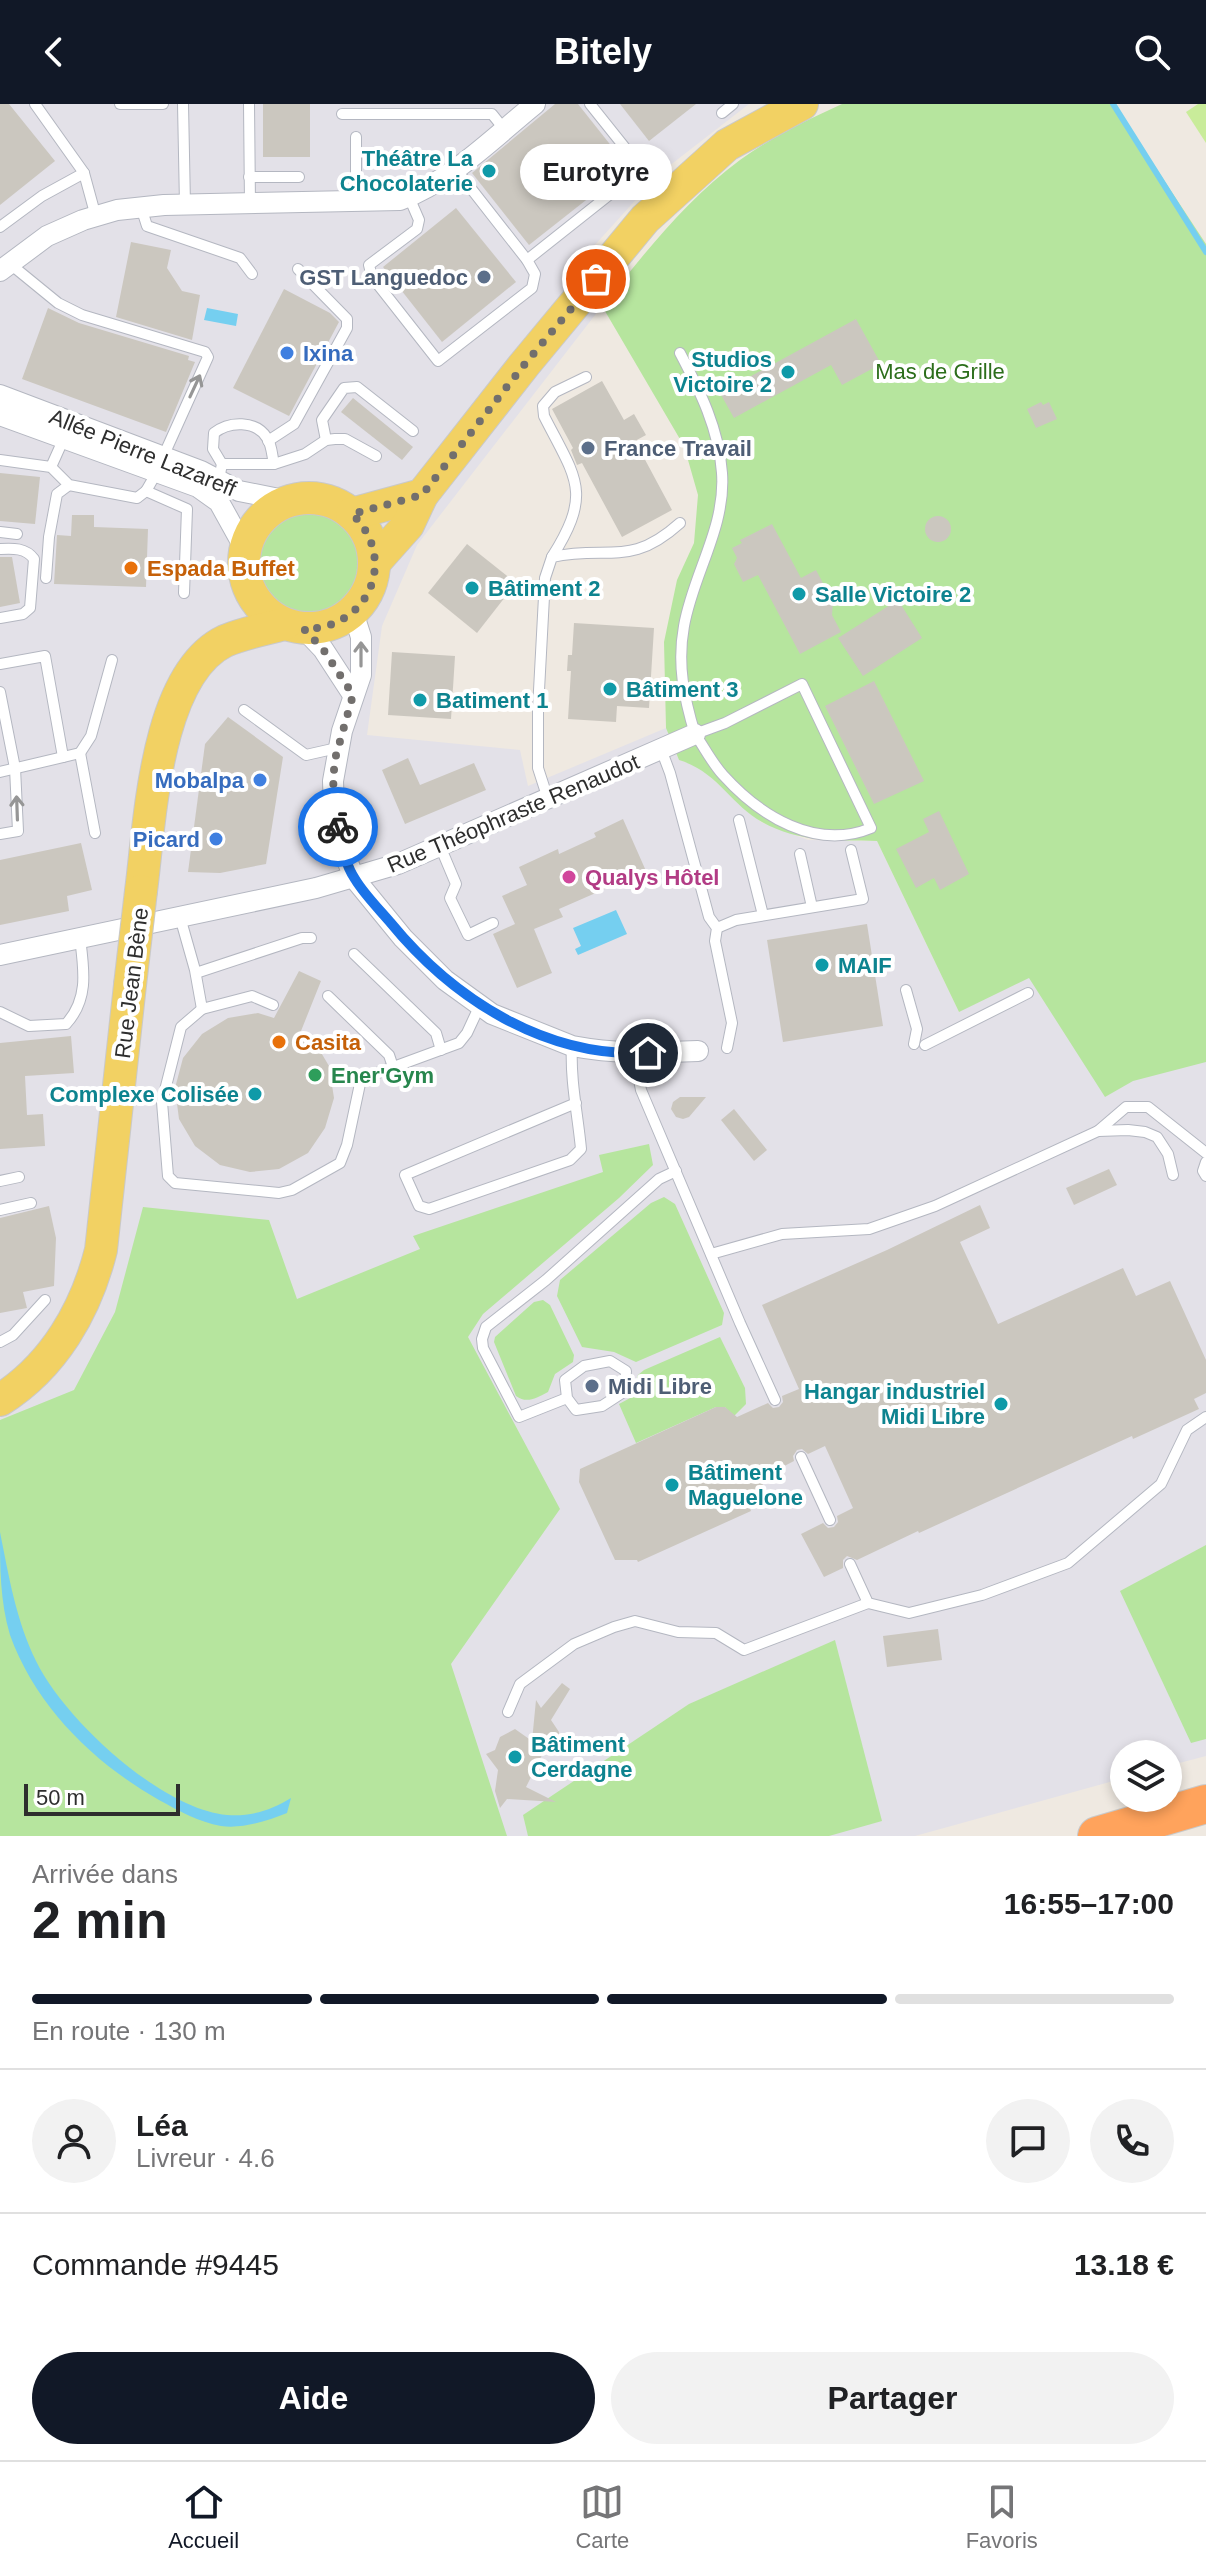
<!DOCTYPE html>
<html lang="fr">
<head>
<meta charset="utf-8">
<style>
	:root { --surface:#fff; --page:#f2f2f2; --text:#202124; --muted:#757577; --line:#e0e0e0; --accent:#111827 }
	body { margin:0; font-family:Arial,sans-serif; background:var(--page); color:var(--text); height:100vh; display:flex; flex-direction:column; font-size:30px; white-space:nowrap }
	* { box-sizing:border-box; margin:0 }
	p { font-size:26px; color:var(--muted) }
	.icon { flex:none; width:44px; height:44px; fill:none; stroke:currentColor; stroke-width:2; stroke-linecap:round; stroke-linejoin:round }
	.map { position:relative; height:1732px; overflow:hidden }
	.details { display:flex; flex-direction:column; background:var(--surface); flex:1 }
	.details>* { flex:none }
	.tools { position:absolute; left:1110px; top:1636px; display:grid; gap:16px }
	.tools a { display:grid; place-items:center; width:72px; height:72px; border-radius:50%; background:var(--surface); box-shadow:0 4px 12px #0003; font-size:40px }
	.scale { position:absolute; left:24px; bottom:20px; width:156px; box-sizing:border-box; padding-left:8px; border:4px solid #2e2e2e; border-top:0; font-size:22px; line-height:28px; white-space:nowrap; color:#2e2e2e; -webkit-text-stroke:6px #fff; paint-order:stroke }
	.pin { position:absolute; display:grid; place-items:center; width:68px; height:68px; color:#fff; margin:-34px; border:4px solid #fff; border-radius:50%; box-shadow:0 2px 8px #0007 }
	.courier { position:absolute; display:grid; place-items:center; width:80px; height:80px; margin:-40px; border:6px solid #1a73e8; border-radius:50%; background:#fff; color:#222; box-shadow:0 2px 10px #0007 }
	.bubble { position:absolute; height:56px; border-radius:28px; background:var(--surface); box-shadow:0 4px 12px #0003; font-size:26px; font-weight:600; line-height:56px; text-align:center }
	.headline em { font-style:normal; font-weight:600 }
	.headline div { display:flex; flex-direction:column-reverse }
	.headline { display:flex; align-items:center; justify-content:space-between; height:136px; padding:0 32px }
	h1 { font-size:52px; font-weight:600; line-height:60px }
	.bar { display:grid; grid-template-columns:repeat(4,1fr); gap:12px 8px; align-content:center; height:96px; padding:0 32px }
	.bar i { height:10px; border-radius:6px; background:var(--line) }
	.bar .on { background:var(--accent) }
	.bar p { grid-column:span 4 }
	.line { display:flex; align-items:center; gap:20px; padding:0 32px; border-top:2px solid var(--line) }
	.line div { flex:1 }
	.round { display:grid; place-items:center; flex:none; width:84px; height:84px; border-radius:42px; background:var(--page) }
	.button { display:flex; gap:16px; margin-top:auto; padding:16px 32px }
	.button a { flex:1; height:92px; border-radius:48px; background:var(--accent); color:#fff; font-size:32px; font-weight:600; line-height:92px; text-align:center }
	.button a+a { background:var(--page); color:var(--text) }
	header { display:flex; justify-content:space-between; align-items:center; height:104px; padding:0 32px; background:var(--accent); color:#fff; font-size:36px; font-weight:600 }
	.tab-bar { display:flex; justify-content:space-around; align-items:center; height:112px; border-top:2px solid var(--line); background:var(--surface); font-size:22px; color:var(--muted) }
	.tab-bar a { display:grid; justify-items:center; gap:4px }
	.tab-bar .on { color:var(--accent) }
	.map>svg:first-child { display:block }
</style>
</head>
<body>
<header><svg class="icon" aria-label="back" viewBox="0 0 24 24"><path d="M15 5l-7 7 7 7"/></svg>Bitely<svg class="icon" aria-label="search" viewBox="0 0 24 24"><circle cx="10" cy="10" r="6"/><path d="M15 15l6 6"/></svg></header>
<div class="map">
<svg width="1206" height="1732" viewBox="0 0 1206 1732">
	<rect width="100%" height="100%" fill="#efe9e1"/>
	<polygon fill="#e3e1e8" points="0,0 749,0 660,69 575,163 602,202 417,441 382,522 367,631 520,646 528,682 666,624 679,656 698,662 761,718 808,736 877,737 959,908 1206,736 1206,1652 1168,1662 1168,1650 1124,1650 1124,1674 915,1732 0,1732 0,1314 41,1262 0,1278"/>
	<g fill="#b6e59e">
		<path d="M842,0H1114L1206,140V958L1133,977L1105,993L1029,874L959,908L877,737C836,736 800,739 762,718C731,701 718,668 679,656L666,624L664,538L677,476L694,439L698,391L684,342L602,202C644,150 686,96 740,56C772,33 807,16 842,0Z"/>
		<circle cx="309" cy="459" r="50"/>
		<polygon points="649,1040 653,1061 619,1094 483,1210 468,1233 560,1405 451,1560 507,1732 0,1732 0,1316 74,1286 115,1208 143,1103 269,1116 297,1195 420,1145 413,1132 603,1068 599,1051"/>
		<polygon points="664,1093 675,1100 724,1209 722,1221 636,1258 614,1248 582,1243 557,1192 560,1176 651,1099"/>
		<path d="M543,1196L550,1201L574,1251L573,1258L555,1270L548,1288C536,1294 527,1300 516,1292L494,1238L495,1233L534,1198Z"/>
		<polygon points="720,1233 745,1284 746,1300 732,1314 725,1303 716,1303 636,1339 619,1300 632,1293 638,1271 644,1266"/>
		<polygon points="1206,1441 1206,1635 1191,1639 1120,1487"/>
		<polygon points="835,1536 882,1717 829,1732 528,1732 523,1711 689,1600"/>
	</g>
	<polygon fill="#c9ec9a" points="1198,0 1206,0 1206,39 1186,8"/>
	<g fill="#75cff0">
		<polygon points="207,204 238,210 236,222 204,216"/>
		<polygon points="616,806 627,830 578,851 575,845 581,842 573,824"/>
		<path d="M0,1428C9,1473 16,1516 36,1557C64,1615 161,1705 227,1711C250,1713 272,1706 291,1694L287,1709C267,1717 243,1725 221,1722C199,1718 179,1707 159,1696C94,1659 36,1603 10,1531C0,1497 0,1463 0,1428Z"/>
	</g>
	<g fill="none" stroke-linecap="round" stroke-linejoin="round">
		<polyline stroke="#75cff0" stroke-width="6" points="1113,0 1206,148"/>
	</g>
	<g fill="#cbc7bf">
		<polygon points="0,0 9,0 55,57 0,101"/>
		<rect x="263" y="0" width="47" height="53"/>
		<polygon points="555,0 578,0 628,63 529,141 472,69"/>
		<polygon points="620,0 696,0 649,37"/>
		<polygon points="456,104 516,178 442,238 383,163"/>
		<polygon points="131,138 171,146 167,164 182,187 200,191 192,236 116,213"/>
		<polygon points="284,185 330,209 339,218 289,312 233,284"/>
		<polygon points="48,204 79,219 189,252 188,256 195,258 166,328 22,275"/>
		<polygon points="856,215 881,260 842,281 831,261 734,314 720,289"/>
		<polygon points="602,277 624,316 634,310 646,331 635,337 672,406 622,433 582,359 577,361 571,346 573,344 552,305"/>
		<polygon points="353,294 413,343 402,356 341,308"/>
		<polygon points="1041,298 1043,301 1049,298 1057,315 1036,324 1027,305"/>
		<polygon points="0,369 40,373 35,420 0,417"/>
		<polygon points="72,411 94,411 94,423 148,425 146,483 54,480 57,431 71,432"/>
		<circle cx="938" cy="425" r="13"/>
		<polygon points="772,420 801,474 816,466 833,498 832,511 841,528 800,550 758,471 743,478 734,460 737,454 732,444 742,439 740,436"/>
		<polygon points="467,440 516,479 477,529 428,489"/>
		<polygon points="0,453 12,453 20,499 0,503"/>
		<polygon points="898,496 922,534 863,572 838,534"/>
		<polygon points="574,519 654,524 649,604 617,602 616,618 568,615 571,567 567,567 568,551 572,551"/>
		<polygon points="392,548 455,552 451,615 388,611"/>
		<polygon points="874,577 924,677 874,700 825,602"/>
		<polygon points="228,613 283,653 266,760 220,769 188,768 205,640"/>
		<polygon points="408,654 420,681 474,659 486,686 405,720 382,666"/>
		<polygon points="939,707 969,770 940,786 934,774 916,784 896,745 929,728 923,715"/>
		<polygon points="623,715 646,767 559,805 563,813 534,825 552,869 517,884 493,830 515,820 502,792 527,781 519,763 558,745 559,750 596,733 594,729"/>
		<polygon points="81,739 92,786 67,792 69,807 0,821 0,756"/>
		<polygon points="867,820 883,922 783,938 767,836"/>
		<polygon points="299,867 321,877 301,927 313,935 329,962 334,994 325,1024 308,1049 279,1065 250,1068 220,1061 195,1042 179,1015 175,984 183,954 202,930 228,914 258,909 274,914"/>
		<polygon points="71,932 74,969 25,972 27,1011 43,1010 45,1042 0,1045 0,939"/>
		<polygon points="680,993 706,993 689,1013 683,1015 676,1013 671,1005 673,998"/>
		<polygon points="734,1005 767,1046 754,1057 721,1016"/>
		<polygon points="1109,1065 1117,1081 1074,1101 1066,1084"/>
		<polygon points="980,1101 990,1124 960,1138 998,1220 1123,1164 1136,1192 1170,1177 1206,1256 1206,1289 1194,1295 1199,1305 1133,1335 1132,1332 919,1429 918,1427 857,1456 847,1452 843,1456 843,1464 824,1473 801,1430 823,1419 828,1424 834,1423 838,1418 837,1412 853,1404 825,1342 808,1350 802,1345 797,1346 793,1352 794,1357 761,1374 765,1389 761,1396 749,1402 751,1407 638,1458 637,1456 615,1456 579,1378 580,1365 716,1303 725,1303 737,1313 768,1299 773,1304 779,1303 783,1298 782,1292 799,1285 762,1201 887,1146"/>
		<polygon points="49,1102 56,1134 54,1182 23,1188 27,1204 0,1209 0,1114"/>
		<polygon points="938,1525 942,1556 887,1563 883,1532"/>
		<polygon points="562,1579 570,1585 551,1616 559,1628 558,1643 538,1638 537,1640 545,1645 526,1683 556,1698 507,1695 500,1704 495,1687 498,1666 486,1650 495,1646 500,1633 515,1625 532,1637 536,1596 541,1604"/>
	</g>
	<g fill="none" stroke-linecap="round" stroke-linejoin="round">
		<g stroke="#b4b7c1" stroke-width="12">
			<g id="lane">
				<polyline points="35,0 84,69 96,113"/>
				<polyline points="120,0 163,0"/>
				<polyline points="183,0 185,101"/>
				<polyline points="249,0 250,100"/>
				<polyline points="722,9 733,0"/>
				<polyline points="342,10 492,10 504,25"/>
				<polyline points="249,73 299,73"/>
				<polyline points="409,93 419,116 417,125 369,161 372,173 438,257 532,184 535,170 527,156 455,64"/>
				<polyline points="356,97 356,33"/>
				<polyline points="141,103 147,122 240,154 252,170"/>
				<polyline points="0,123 42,92 84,69"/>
				<polyline points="527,156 638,68 634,55 590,0"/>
				<polyline points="9,159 58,199 82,211 205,248 208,253 163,353"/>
				<path d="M680,249C700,287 719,325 722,369C726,423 693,470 684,522C677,560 684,594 695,630L725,619L802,580L871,724C816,747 760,712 723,671C712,659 704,643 695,630"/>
				<polyline points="326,336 322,316 344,284 357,283 413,327"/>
				<polyline points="268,337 294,320 347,224 347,215 298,165"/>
				<polyline points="0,356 51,363 69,381 137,394 146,387"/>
				<path d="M222,360L213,345L214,329C229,317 256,316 267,334C272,341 272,352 274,360"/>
				<polyline points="51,363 64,334"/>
				<polyline points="157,368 146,387 187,405 184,489"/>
				<polyline points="219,375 222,360 274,360 305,350 326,336 335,335 345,335 376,352"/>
				<polyline points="0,428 17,430"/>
				<path d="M0,445C13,444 26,444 34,455L30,504L23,510L0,514"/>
				<path d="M552,453C593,388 576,375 544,312L543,302L555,288L586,273"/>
				<polyline points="46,474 49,433 57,390 69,381"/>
				<polyline points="0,560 45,552 63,653"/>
				<polyline points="0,588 15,664 18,727 0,730"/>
				<polyline points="244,606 306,651 337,644"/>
				<polyline points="661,645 670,669 709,813 717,824 715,837 732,919 727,944"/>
				<polyline points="80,649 91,632 112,556"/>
				<polyline points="0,668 80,649 95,729"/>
				<path d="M548,695L538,664V605L545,474L552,453C609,441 630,464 680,419"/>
				<polyline points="739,716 763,811"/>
				<polyline points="440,742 456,780 450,794 468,831 493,819"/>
				<polyline points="800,750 812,803"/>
				<polyline points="180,813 195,866 202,905 252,892 273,901"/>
				<polyline points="717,824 736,816 863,795 851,746"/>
				<polyline points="354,850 436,929 441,946"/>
				<polyline points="196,869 302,834 311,834"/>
				<polyline points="906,886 917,925 914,940"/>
				<polyline points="328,892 389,951 393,963"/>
				<polyline points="202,905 181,923 162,998 168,1072 175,1079 279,1089 292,1086 340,1059 347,1041 361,975 459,939 467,929 480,901"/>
				<path d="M0,908L29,922L66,920C89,895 84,866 80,834"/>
				<polyline points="925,941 1028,889"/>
				<path d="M572,942C570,976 578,1012 581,1045L570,1056L429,1105L419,1102L405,1071L576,999"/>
				<polyline points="634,950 641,986 740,1219 775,1296"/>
				<polyline points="1098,1027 1126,1003 1148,1003 1206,1049"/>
				<polyline points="1206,1058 1203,1067 1206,1072"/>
				<polyline points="0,1077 19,1073"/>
				<polyline points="0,1106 31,1099"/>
				<polyline points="711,1150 782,1130 869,1125 935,1102 1098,1027 1128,1026 1145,1028 1157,1033 1168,1050 1173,1071"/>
				<polyline points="0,1238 13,1231 45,1196"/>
				<polyline points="567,1294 576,1306 602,1302 625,1287 626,1267 610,1257 584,1262 565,1276 567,1294 519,1313 483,1244 482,1235 486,1223 546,1176 659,1075 676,1067"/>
				<polyline points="801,1353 830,1416"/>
				<polyline points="850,1460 868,1499 909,1509 982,1491 1068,1459 1161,1380 1187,1326 1206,1313"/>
				<polyline points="508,1608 520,1580 574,1540 614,1523 635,1517 678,1528 716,1529 744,1546 868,1499"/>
			</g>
		</g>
		<g stroke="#b4b7c1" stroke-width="22">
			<g id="street">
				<path d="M0,167L47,132L83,116L117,106L164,101L400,96C451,77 493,34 535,0"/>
				<polyline points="0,291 201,367 239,387 289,397"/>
				<polyline points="0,311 198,383 219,398 245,445"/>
				<path d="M353,508L361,533V571L342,627L333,677L334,705L342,743L354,774L403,834L445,876L492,910L572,942C614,950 655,949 698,947"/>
				<polyline points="304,525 323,545 353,591"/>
				<polyline points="0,851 316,784 398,760 695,630"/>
			</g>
		</g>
		<g stroke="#c9c9c9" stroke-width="34">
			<g id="primary">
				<circle cx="309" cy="459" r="65"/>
				<polyline points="352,410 422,391"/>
				<polyline points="375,458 408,421 422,391 524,261 645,115 727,41 802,0"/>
				<path d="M141,787C150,719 155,571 225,537C244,529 265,525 285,520"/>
				<path d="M0,1296C54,1262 86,1206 101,1146L130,881"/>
			</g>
		</g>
		<g stroke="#c9c9c9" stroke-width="40">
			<polyline id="highway" points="1097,1732 1206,1700"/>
		</g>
		<use href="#lane" stroke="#fff" stroke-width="10"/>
		<use href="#street" stroke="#fff" stroke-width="20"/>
		<use href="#primary" stroke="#f2d163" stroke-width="32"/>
		<use href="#highway" stroke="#ffa35c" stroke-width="38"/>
		<g stroke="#c9c9c9" stroke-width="34" stroke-linecap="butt">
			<polyline id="primary-bridge" points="130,881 141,787"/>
		</g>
		<use href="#primary-bridge" stroke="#f2d163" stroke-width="32"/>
	</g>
	<defs><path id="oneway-shaft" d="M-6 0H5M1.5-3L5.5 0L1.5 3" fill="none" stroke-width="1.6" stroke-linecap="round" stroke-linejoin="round" transform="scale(2)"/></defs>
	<g stroke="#969696">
		<use href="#oneway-shaft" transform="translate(195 282) rotate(-65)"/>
		<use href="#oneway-shaft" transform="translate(361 550) rotate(-90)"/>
		<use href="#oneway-shaft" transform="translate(17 704) rotate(-92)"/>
	</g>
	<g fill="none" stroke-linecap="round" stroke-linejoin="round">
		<path stroke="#726f6d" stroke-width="8" stroke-dasharray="0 14.4" d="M338,723L333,677L335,655L353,591L323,545L304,525C369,525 399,455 352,410L422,391L524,261L596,175"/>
		<path stroke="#1a73e8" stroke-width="10" d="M338,723C341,740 345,760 355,775C364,790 378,804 390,818C453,895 545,954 648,949"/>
	</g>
	<g fill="#0f9aa8" stroke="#fff" stroke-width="3">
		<circle cx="489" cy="67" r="8"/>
		<circle cx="788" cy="268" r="8"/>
		<circle cx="472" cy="484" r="8"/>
		<circle cx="799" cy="490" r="8"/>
		<circle cx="610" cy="585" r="8"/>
		<circle cx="420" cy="596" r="8"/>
		<circle cx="822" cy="861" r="8"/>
		<circle cx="255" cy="990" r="8"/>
		<circle cx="1001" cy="1300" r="8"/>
		<circle cx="672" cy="1381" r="8"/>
		<circle cx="515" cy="1653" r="8"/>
	</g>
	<g fill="#5c6f8a" stroke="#fff" stroke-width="3">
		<circle cx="484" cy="173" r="8"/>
		<circle cx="588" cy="344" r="8"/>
		<circle cx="592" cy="1282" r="8"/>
	</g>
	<g fill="#3f7fe0" stroke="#fff" stroke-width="3">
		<circle cx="287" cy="249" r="8"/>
		<circle cx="260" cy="676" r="8"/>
		<circle cx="216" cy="735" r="8"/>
	</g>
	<g fill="#e8710a" stroke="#fff" stroke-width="3">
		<circle cx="131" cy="464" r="8"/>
		<circle cx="279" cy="938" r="8"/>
	</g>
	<circle fill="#d1479c" stroke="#fff" stroke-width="3" cx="569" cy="773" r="8"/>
	<circle fill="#2e9e5b" stroke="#fff" stroke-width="3" cx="315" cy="971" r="8"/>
	<g text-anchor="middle" stroke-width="8" stroke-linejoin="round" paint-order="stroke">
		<g font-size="22" font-weight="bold" fill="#0d838f" stroke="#fff" text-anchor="start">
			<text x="473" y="62" text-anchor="end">Théâtre La<tspan x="473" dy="25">Chocolaterie</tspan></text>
			<text x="772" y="263" text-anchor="end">Studios<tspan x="772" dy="25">Victoire 2</tspan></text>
			<text x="488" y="492">Bâtiment 2</text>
			<text x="815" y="498">Salle Victoire 2</text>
			<text x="626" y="593">Bâtiment 3</text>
			<text x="436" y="604">Batiment 1</text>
			<text x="838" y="869">MAIF</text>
			<text x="239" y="998" text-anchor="end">Complexe Colisée</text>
			<text x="985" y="1295" text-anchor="end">Hangar industriel<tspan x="985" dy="25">Midi Libre</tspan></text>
			<text x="688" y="1376">Bâtiment<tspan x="688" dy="25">Maguelone</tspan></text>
			<text x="531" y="1648">Bâtiment<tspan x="531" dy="25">Cerdagne</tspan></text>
		</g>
		<g font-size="22" font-weight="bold" fill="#4e5e75" stroke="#fff" text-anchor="start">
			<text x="468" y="181" text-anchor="end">GST Languedoc</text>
			<text x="604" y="352">France Travail</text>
			<text x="608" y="1290">Midi Libre</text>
		</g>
		<g font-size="22" font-weight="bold" fill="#366cbe" stroke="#fff" text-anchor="end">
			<text x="303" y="257" text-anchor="start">Ixina</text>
			<text x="244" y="684">Mobalpa</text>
			<text x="200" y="743">Picard</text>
		</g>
		<g font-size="22" fill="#2c6e1b" stroke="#fff">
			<text x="940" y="275">Mas de Grille</text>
		</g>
		<g font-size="22" fill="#2e2e2e" stroke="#fff">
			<text transform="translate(143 348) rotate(22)" y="8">Allée Pierre Lazareff</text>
			<text transform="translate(513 709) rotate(-23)" y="8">Rue Théophraste Renaudot</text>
			<text transform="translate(131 879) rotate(-83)" y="8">Rue Jean Bène</text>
		</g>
		<g font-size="22" font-weight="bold" fill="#c56008" stroke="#fff" text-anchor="start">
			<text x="147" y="472">Espada Buffet</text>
			<text x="295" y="946">Casita</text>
		</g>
		<g font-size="22" font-weight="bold" fill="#b23c85" stroke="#fff" text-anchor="start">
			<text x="585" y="781">Qualys Hôtel</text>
		</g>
		<g font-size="22" font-weight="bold" fill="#27864d" stroke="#fff" text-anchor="start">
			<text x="331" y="979">Ener'Gym</text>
		</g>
	</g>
</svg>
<div class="tools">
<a><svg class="icon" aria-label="layers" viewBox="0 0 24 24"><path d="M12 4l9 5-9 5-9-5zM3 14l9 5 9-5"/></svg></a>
</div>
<div class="scale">50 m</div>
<div class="pin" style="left:596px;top:175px;background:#ea580c"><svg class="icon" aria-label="bag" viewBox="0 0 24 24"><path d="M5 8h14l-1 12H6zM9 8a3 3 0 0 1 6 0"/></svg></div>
<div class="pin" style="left:648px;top:949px;background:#1f2937"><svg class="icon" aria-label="home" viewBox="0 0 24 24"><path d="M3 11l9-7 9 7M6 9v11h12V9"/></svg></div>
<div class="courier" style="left:338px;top:723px"><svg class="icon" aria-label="bike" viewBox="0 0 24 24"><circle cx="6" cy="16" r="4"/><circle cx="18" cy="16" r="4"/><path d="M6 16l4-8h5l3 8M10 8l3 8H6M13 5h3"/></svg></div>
<div class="bubble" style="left:520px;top:40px;width:152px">Eurotyre</div>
</div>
<section class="details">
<div class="headline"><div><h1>2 min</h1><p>Arrivée dans</p></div><em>16:55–17:00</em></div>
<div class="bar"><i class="on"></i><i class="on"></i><i class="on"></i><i></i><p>En route · 130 m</p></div>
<div class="line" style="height:144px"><a class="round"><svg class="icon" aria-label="person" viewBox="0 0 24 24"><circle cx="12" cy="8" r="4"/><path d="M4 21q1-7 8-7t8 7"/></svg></a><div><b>Léa</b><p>Livreur · 4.6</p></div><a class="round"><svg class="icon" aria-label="chat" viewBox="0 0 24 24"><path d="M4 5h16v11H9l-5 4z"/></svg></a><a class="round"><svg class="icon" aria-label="phone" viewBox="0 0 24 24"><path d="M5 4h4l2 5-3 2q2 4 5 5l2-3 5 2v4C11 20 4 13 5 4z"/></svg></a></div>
<div class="line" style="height:104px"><div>Commande #9445</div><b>13.18 €</b></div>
<div class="button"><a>Aide</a><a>Partager</a></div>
</section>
<nav class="tab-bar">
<a class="on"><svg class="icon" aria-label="home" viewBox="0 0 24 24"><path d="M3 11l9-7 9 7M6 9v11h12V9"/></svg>Accueil</a>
<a><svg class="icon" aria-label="map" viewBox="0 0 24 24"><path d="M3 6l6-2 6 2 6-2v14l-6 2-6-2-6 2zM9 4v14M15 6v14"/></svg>Carte</a>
<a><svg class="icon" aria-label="saved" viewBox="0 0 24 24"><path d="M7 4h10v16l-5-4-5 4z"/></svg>Favoris</a>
</nav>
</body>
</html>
